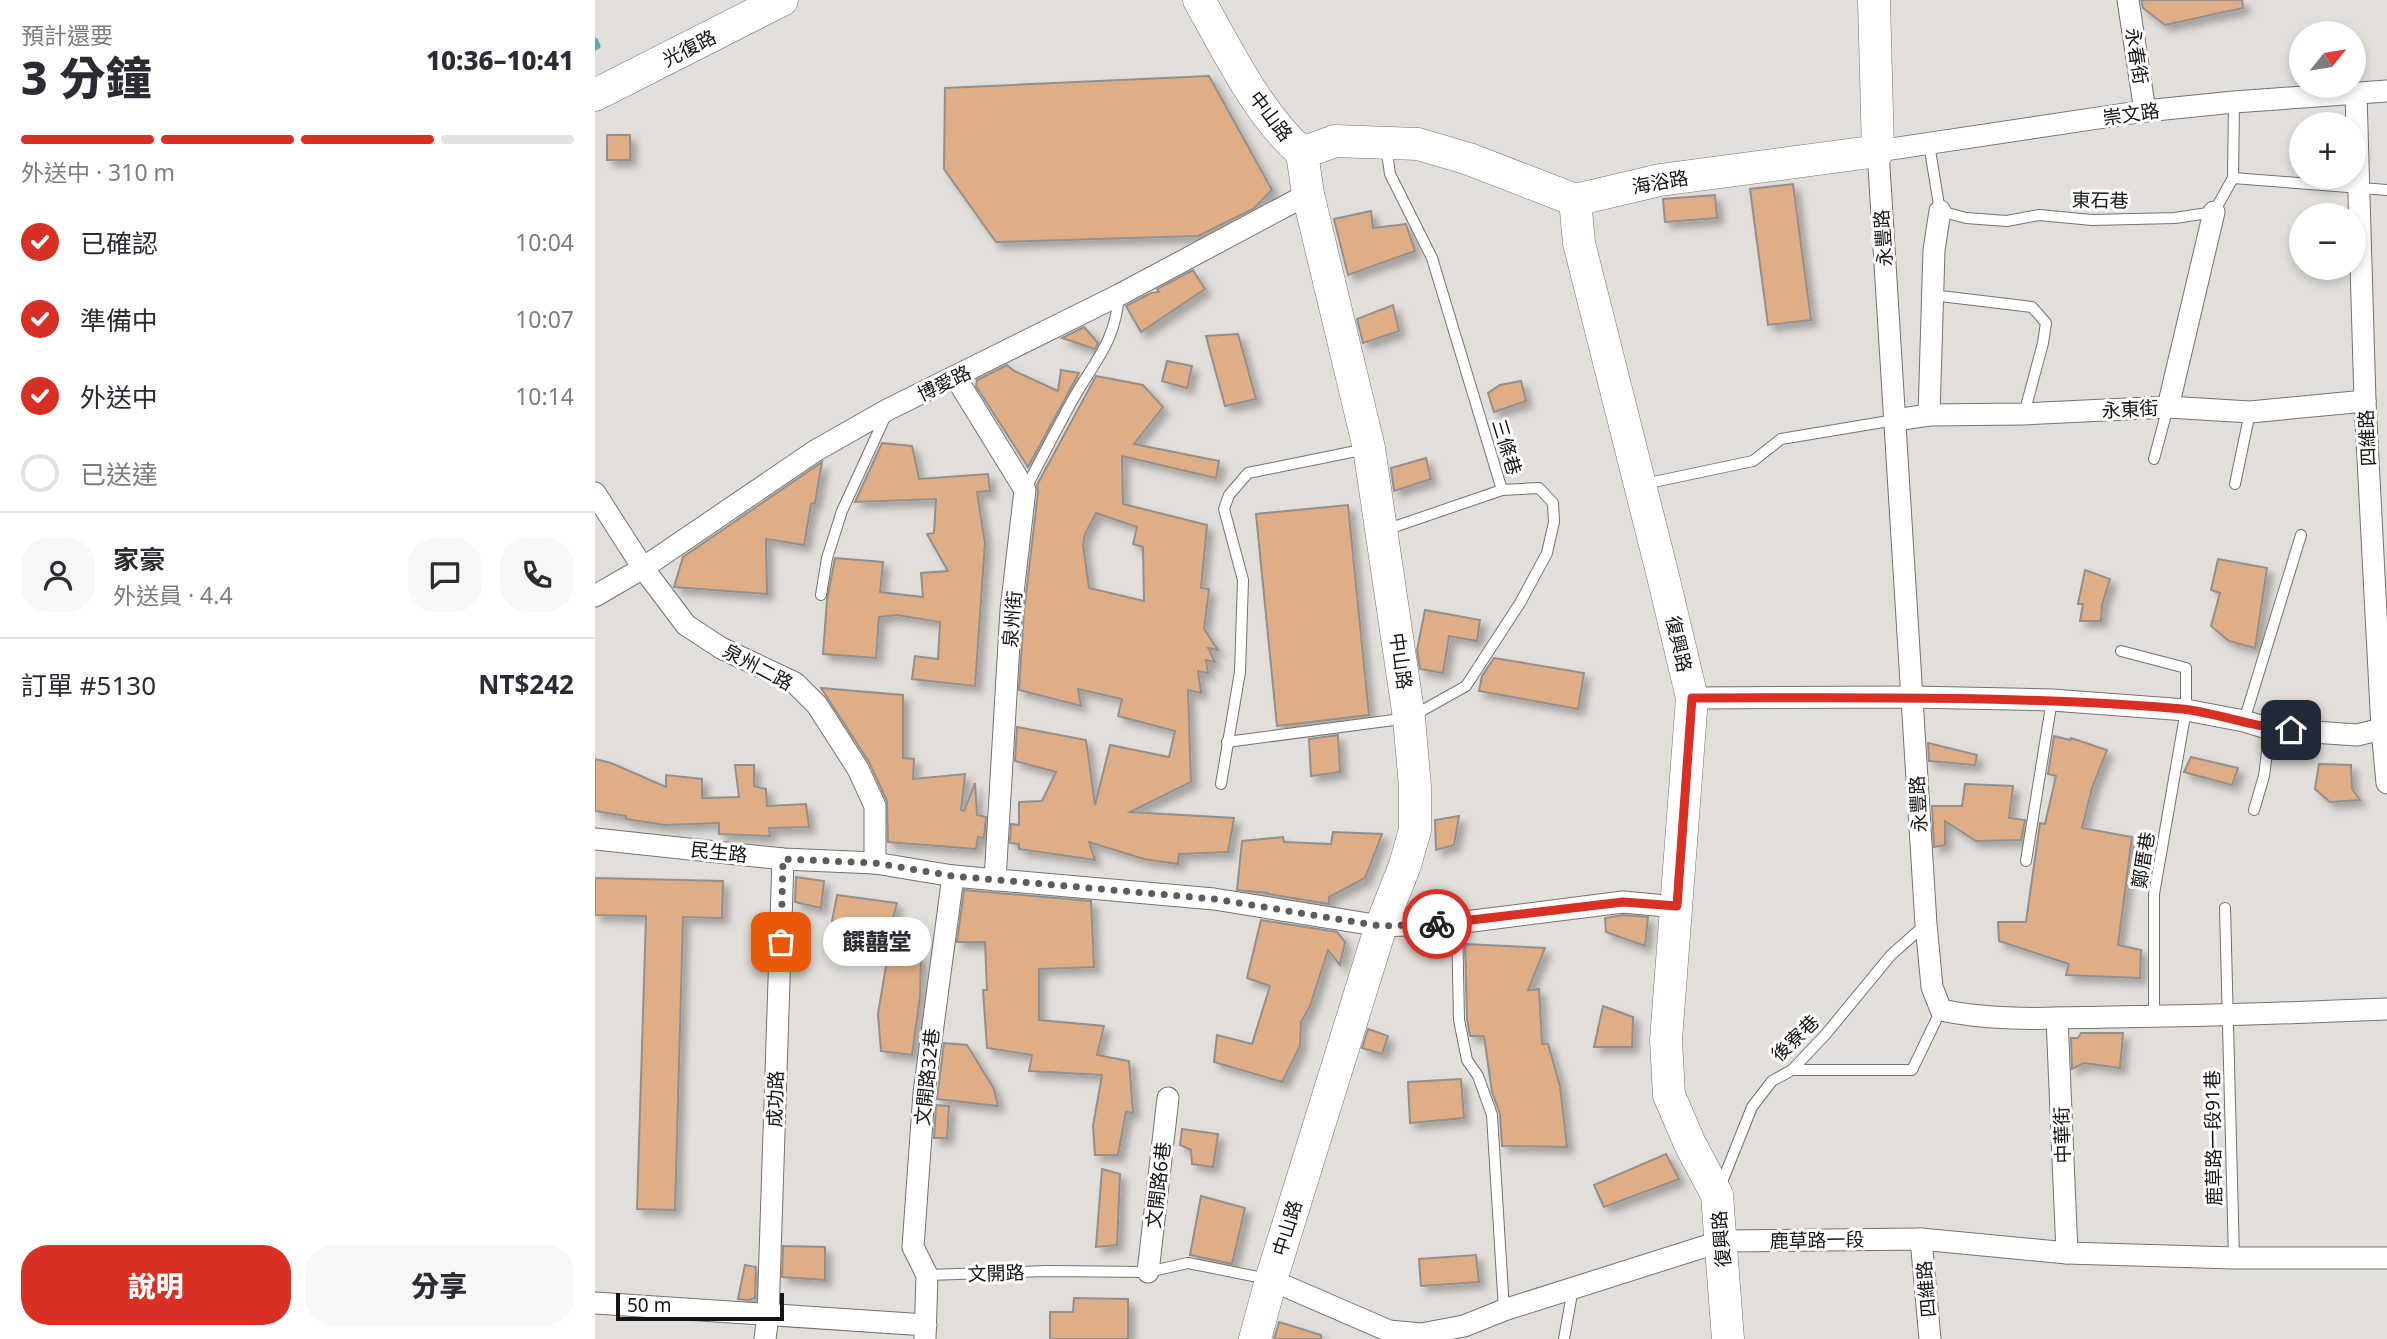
<!DOCTYPE html>
<html lang="zh-TW">
<head>
<meta charset="utf-8">
<style>
	:root { --surface:#fff; --page:#f7f7f7; --text:#2b2b33; --muted:#7c7c81; --line:#e1e1e2; --accent:#d93025 }
	body { margin:0; font-family:"Noto Sans","Noto Sans TC",sans-serif; background:var(--page); color:var(--text); height:100vh; display:flex; flex-direction:column; font-size:26px; white-space:nowrap }
	* { box-sizing:border-box; margin:0 }
	p { font-size:23px; color:var(--muted) }
	.icon { flex:none; width:38px; height:38px; fill:none; stroke:currentColor; stroke-width:2; stroke-linecap:round; stroke-linejoin:round }
	.map { position:relative; flex:1; overflow:hidden }
	.details { display:flex; flex-direction:column; background:var(--surface); width:595px }
	.details>* { flex:none }
	.needle { width:46px; rotate:60deg }
	.fabs { position:absolute; left:1694px; top:21px; display:grid; gap:14px }
	.fabs a { display:grid; place-items:center; width:77px; height:77px; border-radius:50%; background:var(--surface); box-shadow:0 4px 10px #0003; font-size:35px }
	.scale { position:absolute; left:21px; bottom:18px; width:168px; box-sizing:border-box; padding-left:7px; border:4px solid #171514; border-top:0; font-size:19px; line-height:24px; white-space:nowrap; color:#171514; -webkit-text-stroke:5px #fff; paint-order:stroke }
	.pin { position:absolute; display:grid; place-items:center; width:60px; height:60px; color:#fff; margin:-30px; border-radius:14px; box-shadow:0 4px 10px #0006 }
	.courier { position:absolute; display:grid; place-items:center; width:70px; height:70px; margin:-35px; border:5px solid #d93025; border-radius:50%; background:#fff; color:#222; box-shadow:0 2px 9px #0007 }
	.bubble { position:absolute; height:49px; border-radius:24px; background:var(--surface); box-shadow:0 4px 10px #0003; font-size:23px; font-weight:800; line-height:49px; text-align:center }
	.summary em { font-style:normal; font-weight:800 }
	.summary div { display:flex; flex-direction:column-reverse }
	.summary { display:flex; align-items:center; justify-content:space-between; height:119px; padding:0 21px }
	h1 { font-size:46px; font-weight:800; line-height:52px }
	.bar { display:grid; grid-template-columns:repeat(4,1fr); gap:10px 7px; align-content:center; height:84px; padding:0 21px }
	.bar i { height:9px; border-radius:5px; background:var(--line) }
	.bar .current { background:var(--accent) }
	.bar p { grid-column:span 4 }
	.line { display:flex; align-items:center; gap:18px; padding:0 21px; border-top:2px solid var(--line) }
	.line div { flex:1 }
	.round { display:grid; place-items:center; flex:none; width:74px; height:74px; border-radius:28px; background:var(--page) }
	ol { padding:0 21px; list-style:none }
	li { display:flex; align-items:center; gap:21px; height:77px }
	li p { margin-inline-start:auto }
	li .icon { padding:7px; border-radius:50%; background:var(--accent); color:#fff; stroke-width:4 }
	li:last-child { color:var(--muted) }
	li i { width:38px; height:38px; border:4px solid var(--line); border-radius:50% }
	.cta { display:flex; gap:14px; margin-top:auto; padding:14px 21px }
	.cta a { flex:1; height:80px; border-radius:28px; background:var(--accent); color:#fff; font-size:28px; font-weight:800; line-height:80px; text-align:center }
	.cta a+a { background:var(--page); color:var(--text) }
	main { display:flex; flex:1; min-height:0 }
	.map>svg:first-child { display:block }
</style>
</head>
<body>
<main>
<section class="details">
<div class="summary"><div><h1>3 分鐘</h1><p>預計還要</p></div><em>10:36–10:41</em></div>
<div class="bar"><i class="current"></i><i class="current"></i><i class="current"></i><i></i><p>外送中 · 310 m</p></div>
<ol>
<li><svg class="icon" aria-label="check" viewBox="0 0 24 24"><path d="M5 12l5 5 9-10"/></svg>已確認<p>10:04</p></li>
<li><svg class="icon" aria-label="check" viewBox="0 0 24 24"><path d="M5 12l5 5 9-10"/></svg>準備中<p>10:07</p></li>
<li><svg class="icon" aria-label="check" viewBox="0 0 24 24"><path d="M5 12l5 5 9-10"/></svg>外送中<p>10:14</p></li>
<li><i></i>已送達</li>
</ol>
<div class="line" style="height:126px"><a class="round"><svg class="icon" aria-label="person" viewBox="0 0 24 24"><circle cx="12" cy="8" r="4"/><path d="M4 21q1-7 8-7t8 7"/></svg></a><div><b>家豪</b><p>外送員 · 4.4</p></div><a class="round"><svg class="icon" aria-label="chat" viewBox="0 0 24 24"><path d="M4 5h16v11H9l-5 4z"/></svg></a><a class="round"><svg class="icon" aria-label="phone" viewBox="0 0 24 24"><path d="M5 4h4l2 5-3 2q2 4 5 5l2-3 5 2v4C11 20 4 13 5 4z"/></svg></a></div>
<div class="line" style="height:91px"><div>訂單 #5130</div><b>NT$242</b></div>
<div class="cta"><a>說明</a><a>分享</a></div>
</section>
<div class="map">
<svg width="1792" height="1339" viewBox="0 0 1792 1339">
	<defs>
		<filter id="shadow"><feDropShadow dx="6" dy="6" stdDeviation="3.5" flood-color="#0004"/></filter>
	</defs>
	<rect width="100%" height="100%" fill="#e2ded9"/>
	<g fill="none" stroke-linecap="round" stroke-linejoin="round">
		<polyline stroke="#5eaab7" stroke-width="7" points="0,41 2,46 0,47"/>
	</g>
	<g fill="#dfae87" stroke="#948f8c" stroke-width="2" fill-rule="evenodd" filter="url(#shadow)">
		<polygon points="1546,0 1647,0 1648,8 1570,25 1548,8"/>
		<polygon points="614,76 677,190 658,209 603,236 401,242 349,169 350,88"/>
		<rect x="12" y="135" width="23" height="25"/>
		<polygon points="1198,184 1216,320 1173,325 1155,189"/>
		<polygon points="1120,195 1122,218 1070,222 1068,199"/>
		<polygon points="776,211 778,228 811,224 820,251 753,275 739,219"/>
		<polygon points="598,270 610,289 546,332 531,306 556,293 564,292 562,289"/>
		<polygon points="798,305 804,331 768,343 762,319"/>
		<polygon points="489,327 503,343 500,349 467,338"/>
		<polygon points="643,334 661,399 630,406 611,336"/>
		<polygon points="572,361 597,366 592,388 567,381"/>
		<polygon points="412,365 419,371 463,391 466,370 484,373 433,467 381,386 382,380"/>
		<path d="M501,376L548,385L568,407L539,444L624,461L621,478L527,456L528,504L612,525L606,588L614,589L609,629L623,650L613,648L620,662L611,660L613,673L603,671L606,693L593,690L596,782L535,812L639,818L633,852L584,854L583,864L549,859L494,842L500,860L424,849V844L415,843L416,824L424,825V802L447,801L461,772L420,761L422,727L491,740L500,805L515,745L574,757L580,731L523,716L527,699L483,689L486,706L424,690L429,611L443,492L442,485ZM501,513L542,527L538,544L548,547L549,601L494,588L488,545L490,534Z"/>
		<polygon points="926,381 931,401 899,412 893,393 905,385"/>
		<polygon points="287,443 317,446 324,479 393,474 395,491 382,492 390,543 380,686 317,679 320,656 343,659 345,622 302,615 284,617 281,658 228,654 232,600 240,558 288,562 285,592 328,597 326,573 353,571 332,534 339,533 341,499 260,502"/>
		<polygon points="831,458 836,479 799,491 796,468"/>
		<polygon points="227,462 220,503 216,504 209,545 171,539 172,594 79,587 88,557"/>
		<polygon points="753,505 774,715 682,726 661,514"/>
		<polygon points="1623,559 1672,568 1660,648 1634,641 1616,626 1625,593 1616,590"/>
		<polygon points="1490,570 1515,579 1507,605 1506,621 1485,621 1488,604 1483,604"/>
		<polygon points="830,610 885,620 882,641 854,636 848,673 825,669 822,650"/>
		<polygon points="899,658 989,673 983,709 884,691 887,676"/>
		<polygon points="226,688 308,695 308,758 319,759 318,779 370,774 366,810 369,811 380,783 382,815 391,817 389,838 383,837 381,849 293,842 292,801 274,762"/>
		<polygon points="743,735 745,772 716,776 714,739"/>
		<polygon points="1459,736 1475,740 1476,738 1512,750 1497,788 1487,828 1537,837 1523,945 1546,950 1545,978 1471,975 1474,964 1404,941 1403,922 1431,922 1445,823 1450,824 1461,776 1453,774"/>
		<polygon points="1333,743 1382,755 1380,765 1334,761"/>
		<polygon points="1596,757 1643,768 1637,785 1589,772"/>
		<polygon points="0,759 16,763 71,787 71,775 107,779 107,798 144,797 140,765 159,765 159,786 171,789 172,806 211,804 214,827 174,828 175,836 124,834 124,823 70,825 31,819 31,816 0,811"/>
		<polygon points="1724,764 1756,765 1757,789 1765,800 1735,802 1720,789"/>
		<polygon points="1370,784 1418,786 1414,818 1430,820 1426,840 1381,841 1350,821 1350,845 1339,847 1337,806 1367,806"/>
		<polygon points="864,816 859,845 841,850 840,820"/>
		<polygon points="738,832 787,834 770,878 734,897 734,904 673,894 673,893 642,890 647,841 688,837 689,842 736,844"/>
		<polygon points="201,877 229,881 226,908 200,902"/>
		<polygon points="0,878 128,881 127,918 88,917 80,1210 42,1209 51,916 0,915"/>
		<polygon points="369,890 496,901 499,967 444,969 444,1020 509,1026 502,1055 534,1061 538,1113 531,1112 523,1155 500,1155 498,1126 507,1075 434,1071 437,1055 392,1048 388,990 392,990 390,942 362,942"/>
		<polygon points="242,895 302,903 292,939 237,921"/>
		<polygon points="1028,915 1053,917 1050,946 1011,932 1010,918"/>
		<polygon points="666,920 742,932 750,942 745,965 733,950 715,1006 706,1022 705,1046 687,1082 619,1062 622,1035 657,1044 675,986 652,978"/>
		<polygon points="870,944 950,948 933,990 944,989 947,1044 953,1044 965,1086 972,1147 907,1146 905,1114 897,1092 889,1036 875,1036 872,1019"/>
		<polygon points="293,954 326,957 325,997 317,1055 286,1051 283,1014"/>
		<polygon points="1008,1006 1038,1017 1037,1047 999,1047"/>
		<polygon points="773,1029 793,1036 787,1054 767,1048"/>
		<polygon points="1486,1033 1528,1033 1525,1068 1489,1063 1477,1069 1476,1038 1483,1038"/>
		<polygon points="349,1043 372,1045 399,1089 403,1106 342,1099"/>
		<polygon points="866,1079 869,1118 815,1123 813,1082"/>
		<polygon points="341,1105 354,1106 352,1138 339,1138"/>
		<polygon points="587,1129 623,1134 618,1167 597,1164 596,1150 585,1145"/>
		<polygon points="1071,1154 1084,1179 1009,1207 999,1185"/>
		<polygon points="507,1169 525,1174 522,1245 501,1247"/>
		<polygon points="606,1196 650,1208 637,1264 595,1255"/>
		<polygon points="188,1246 230,1247 230,1280 187,1277"/>
		<polygon points="881,1255 884,1282 826,1286 824,1259"/>
		<polygon points="150,1265 161,1267 160,1298 153,1300 143,1299"/>
		<polygon points="479,1298 533,1299 533,1339 455,1339 455,1312 478,1312"/>
		<polygon points="684,1322 726,1335 726,1339 679,1339"/>
	</g>
	<g fill="none" stroke-linecap="round" stroke-linejoin="round">
		<g stroke="#76726e" stroke-width="12">
			<g id="lane">
				<polyline points="1334,144 1345,211 1371,218 1412,221 1444,215 1497,220 1580,218 1619,212 1638,178 1639,102"/>
				<polyline points="1638,178 1792,190"/>
				<polyline points="1337,295 1437,307 1451,323 1448,343 1429,414"/>
				<polyline points="1559,459 1573,407"/>
				<polyline points="1049,484 1158,461 1186,439 1300,420"/>
				<polyline points="1640,484 1655,412"/>
				<path d="M430,490C445,461 460,432 476,403C498,362 520,345 524,295"/>
				<polyline points="790,530 907,490"/>
				<polyline points="226,595 232,558 247,511 291,415"/>
				<polyline points="1526,651 1591,668 1591,710 1559,894 1559,1017"/>
				<polyline points="1649,721 1706,535"/>
				<polyline points="632,742 814,718 871,686 925,603 952,553 959,522 958,503 944,488 907,490 837,258 795,174 791,146"/>
				<polyline points="626,784 645,672 648,580 629,509 634,495 653,473 771,449"/>
				<polyline points="1659,810 1669,776 1675,729"/>
				<polyline points="1431,861 1457,700"/>
				<polyline points="1630,908 1639,1258"/>
				<polyline points="862,923 864,1020 872,1060 883,1076 897,1115 909,1310"/>
				<polyline points="1197,1070 1317,1070 1346,1010"/>
				<polyline points="1125,1187 1157,1107 1177,1081 1197,1070 1231,1034 1296,955 1331,924"/>
				<polyline points="332,1275 452,1271 553,1272 593,1263 673,1279"/>
				<polyline points="969,1339 978,1288"/>
			</g>
		</g>
		<g stroke="#76726e" stroke-width="23">
			<g id="street">
				<polyline points="1533,0 1550,111"/>
				<path d="M1792,91L1639,102L1550,111L1283,151L1331,924L1337,987L1346,1010C1401,1022 1460,1018 1516,1017C1608,1016 1700,1013 1792,1009"/>
				<polyline points="1761,94 1770,401 1787,729 1792,783"/>
				<polyline points="361,378 430,490 416,610 400,880"/>
				<polyline points="1573,407 1619,212"/>
				<polyline points="1334,415 1339,250 1345,211"/>
				<polyline points="1300,420 1334,415 1429,414 1573,407 1655,412 1770,401"/>
				<polyline points="0,493 48,568 91,625 126,648 200,683 222,705 263,769 280,806 280,863"/>
				<polyline points="0,596 48,568 220,451 294,409 524,295 713,194"/>
				<polyline points="1097,698 1317,697 1457,700 1591,710 1649,721 1675,729 1762,735 1787,729 1792,723"/>
				<polyline points="0,839 188,859 280,863 358,876 619,899 786,926 862,923 1028,902 1082,907"/>
				<polyline points="1462,1018 1472,1253"/>
				<polyline points="1326,1239 1335,1339"/>
				<polyline points="553,1272 573,1098"/>
				<polyline points="676,1280 794,1331 826,1334 869,1326 909,1310 1127,1241 1326,1239 1472,1253 1639,1258 1792,1258"/>
				<polyline points="0,1303 331,1325"/>
				<polyline points="170,1339 173,1316 188,859"/>
				<polyline points="330,1339 332,1275 318,1247 329,1093 358,876"/>
			</g>
		</g>
		<g stroke="#76726e" stroke-width="33">
			<g id="secondary">
				<path d="M604,0C633,51 662,113 707,153L713,194L774,448L814,718L820,787V830L810,865L786,926L676,1280L660,1339"/>
				<polyline points="0,95 187,0"/>
				<polyline points="707,153 740,141 823,144 874,159 980,200 1065,180 1283,151 1279,0"/>
				<polyline points="980,200 984,243 1067,572 1097,698 1071,1040 1074,1095 1095,1144 1122,1195 1133,1339"/>
			</g>
		</g>
		<use href="#lane" stroke="#fff" stroke-width="10"/>
		<use href="#street" stroke="#fff" stroke-width="21"/>
		<use href="#secondary" stroke="#fff" stroke-width="32"/>
	</g>
	<g fill="none" stroke-linecap="round" stroke-linejoin="round">
		<polyline stroke="#5e5b59" stroke-width="7" stroke-dasharray="0 12.6" points="186,942 188,859 280,863 358,876 619,899 786,926 842,924"/>
		<path stroke="#d93025" stroke-width="9" d="M842,924L1028,902L1082,906L1097,698C1260,698 1424,695 1587,709C1624,713 1659,728 1696,730"/>
	</g>
	<g text-anchor="middle" stroke-width="6" stroke-linejoin="round" paint-order="stroke">
		<g font-size="19" fill="#171514" stroke="#fff">
			<text transform="translate(94 48) rotate(-27)" y="7">光復路</text>
			<text transform="translate(1542 56) rotate(81)" y="7">永春街</text>
			<text transform="translate(1536 114) rotate(-8)" y="7">崇文路</text>
			<text transform="translate(676 116) rotate(53)" y="7">中山路</text>
			<text transform="translate(1065 182) rotate(-10)" y="7">海浴路</text>
			<text transform="translate(1505 200) rotate(1)" y="7">東石巷</text>
			<text transform="translate(1288 238) rotate(-94)" y="7">永豐路</text>
			<text transform="translate(349 383) rotate(-26)" y="7">博愛路</text>
			<text transform="translate(1535 409) rotate(-3)" y="7">永東街</text>
			<text transform="translate(1772 438) rotate(-93)" y="7">四維路</text>
			<text transform="translate(912 447) rotate(73)" y="7">三條巷</text>
			<text transform="translate(417 619) rotate(-85)" y="7">泉州街</text>
			<text transform="translate(1084 644) rotate(77)" y="7">復興路</text>
			<text transform="translate(806 661) rotate(82)" y="7">中山路</text>
			<text transform="translate(163 667) rotate(28)" y="7">泉州二路</text>
			<text transform="translate(1323 804) rotate(-93)" y="7">永豐路</text>
			<text transform="translate(124 852) rotate(6)" y="7">民生路</text>
			<text transform="translate(1548 860) rotate(-81)" y="7">鄭厝巷</text>
			<text transform="translate(1200 1038) rotate(-44)" y="7">後寮巷</text>
			<text transform="translate(332 1077) rotate(-84)" y="7">文開路32巷</text>
			<text transform="translate(180 1099) rotate(-88)" y="7">成功路</text>
			<text transform="translate(1467 1135) rotate(-92)" y="7">中華街</text>
			<text transform="translate(1618 1138) rotate(-91)" y="7">鹿草路一段91巷</text>
			<text transform="translate(563 1185) rotate(-83)" y="7">文開路6巷</text>
			<text transform="translate(692 1228) rotate(-73)" y="7">中山路</text>
			<text transform="translate(1126 1239) rotate(-95)" y="7">復興路</text>
			<text transform="translate(1222 1240) rotate(-1)" y="7">鹿草路一段</text>
			<text transform="translate(401 1273) rotate(-2)" y="7">文開路</text>
			<text transform="translate(1331 1289) rotate(-95)" y="7">四維路</text>
		</g>
	</g>
</svg>
<div class="fabs">
<a><svg class="needle" viewBox="-14 -14 28 28"><path d="M0-13l5 13h-10z" fill="#e53935"/><path d="M0 13l5-13h-10z" fill="#7c7c81"/></svg></a>
<a>+</a>
<a>−</a>
</div>
<div class="scale">50 m</div>
<div class="pin" style="left:186px;top:942px;background:#ea580c"><svg class="icon" aria-label="bag" viewBox="0 0 24 24"><path d="M5 8h14l-1 12H6zM9 8a3 3 0 0 1 6 0"/></svg></div>
<div class="pin" style="left:1696px;top:730px;background:#1f2937"><svg class="icon" aria-label="home" viewBox="0 0 24 24"><path d="M3 11l9-7 9 7M6 9v11h12V9"/></svg></div>
<div class="courier" style="left:842px;top:924px"><svg class="icon" aria-label="bike" viewBox="0 0 24 24"><circle cx="6" cy="16" r="4"/><circle cx="18" cy="16" r="4"/><path d="M6 16l4-8h5l3 8M10 8l3 8H6M13 5h3"/></svg></div>
<div class="bubble" style="left:228px;top:917px;width:108px">饌囍堂</div>
</div>
</main>
</body>
</html>
